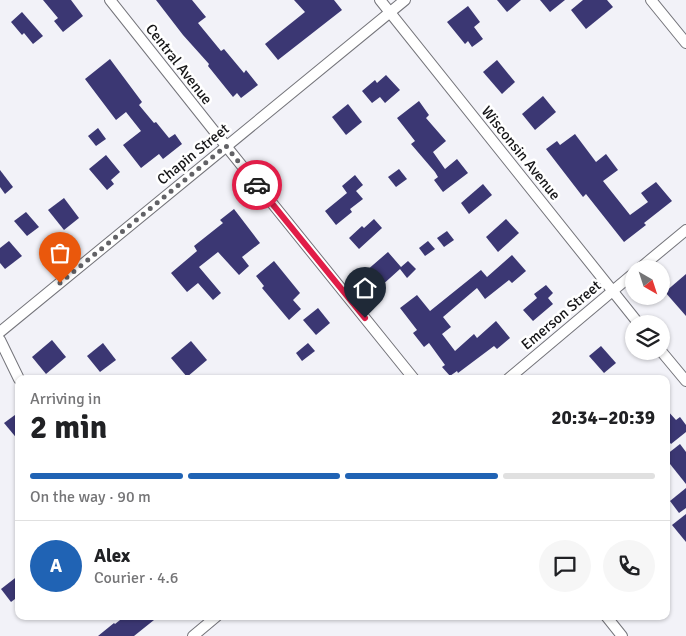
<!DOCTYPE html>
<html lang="en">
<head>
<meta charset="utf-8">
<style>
	:root { --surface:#fff; --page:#f6f6f6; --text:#202124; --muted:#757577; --line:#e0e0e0; --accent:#2063b4 }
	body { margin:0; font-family:Signika,sans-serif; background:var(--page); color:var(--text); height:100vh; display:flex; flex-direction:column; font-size:19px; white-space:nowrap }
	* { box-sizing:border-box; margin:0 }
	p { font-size:16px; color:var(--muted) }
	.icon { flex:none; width:28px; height:28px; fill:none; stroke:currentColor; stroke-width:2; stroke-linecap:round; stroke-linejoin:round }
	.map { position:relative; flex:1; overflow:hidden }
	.drawer { position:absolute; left:15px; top:375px; width:655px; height:245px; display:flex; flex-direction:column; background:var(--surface); border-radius:10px; box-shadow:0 1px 4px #0004 }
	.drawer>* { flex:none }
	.needle { width:32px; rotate:141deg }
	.fabs { position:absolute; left:625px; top:260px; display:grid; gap:10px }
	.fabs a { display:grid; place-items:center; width:45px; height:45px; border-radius:50%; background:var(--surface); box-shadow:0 1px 4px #0004; font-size:25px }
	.pin { position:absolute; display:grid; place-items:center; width:42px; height:42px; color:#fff; margin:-51px -21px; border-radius:50% 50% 50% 0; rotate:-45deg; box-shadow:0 0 5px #0007 }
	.pin .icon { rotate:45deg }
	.courier { position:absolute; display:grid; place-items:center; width:50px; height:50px; margin:-25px; border:4px solid #e11d48; border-radius:50%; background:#fff; color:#222; box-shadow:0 1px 6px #0007 }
	.summary em { font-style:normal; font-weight:700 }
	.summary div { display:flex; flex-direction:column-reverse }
	.summary { display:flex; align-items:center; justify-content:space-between; height:85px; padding:0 15px }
	h1 { font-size:32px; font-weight:700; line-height:38px }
	.bar { display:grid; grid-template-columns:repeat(4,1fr); gap:8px 5px; align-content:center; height:60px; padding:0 15px }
	.bar i { height:6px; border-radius:4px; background:var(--line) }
	.bar .on { background:var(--accent) }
	.bar p { grid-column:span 4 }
	.line { display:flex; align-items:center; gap:12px; padding:0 15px; border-top:1px solid var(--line) }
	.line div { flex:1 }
	.round { display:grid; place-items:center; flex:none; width:52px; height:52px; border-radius:26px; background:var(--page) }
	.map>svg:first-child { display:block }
</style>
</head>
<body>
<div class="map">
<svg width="686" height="636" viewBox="0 0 686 636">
	<rect width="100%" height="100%" fill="#f2f2f8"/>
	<g fill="#3b3773">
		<polygon points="43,0 71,0 83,16 63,32 54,21 58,18"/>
		<polygon points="156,0 192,0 206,17 198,23 221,51 224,49 244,73 246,70 258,85 241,98 237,93 233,97 208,66 209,64 183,35"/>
		<polygon points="294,0 334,0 342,10 278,60 265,44 305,12"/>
		<polygon points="497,0 521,0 507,12"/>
		<polygon points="540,0 565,0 550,12"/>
		<polygon points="583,0 607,0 613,7 586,29 571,10"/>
		<polygon points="468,6 480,22 474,27 483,39 472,47 468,41 465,44 447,22"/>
		<polygon points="22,12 43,36 33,44 24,33 22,35 11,22"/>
		<polygon points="110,59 142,102 139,105 154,123 156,122 169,138 175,134 182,144 163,159 159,154 141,168 123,145 141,131 126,112 116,120 85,79"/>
		<polygon points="497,60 515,82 502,94 483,72"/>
		<polygon points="386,75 400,90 385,103 380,97 372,103 362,91 375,80 377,83"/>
		<polygon points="543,96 556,112 535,130 522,114"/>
		<polygon points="419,101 429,115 426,118 446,141 433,152 445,169 457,159 468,173 443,192 434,180 438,177 435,172 411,144 415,141 397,118"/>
		<polygon points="348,104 362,122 346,135 332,117"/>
		<polygon points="98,128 106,139 96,146 88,136"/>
		<polygon points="575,134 596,162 606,154 618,170 603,181 630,215 648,202 641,193 656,182 672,201 644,223 646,225 624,242 586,194 583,197 546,149 557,141 560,145"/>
		<polygon points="106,155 120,172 111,180 114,184 107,190 89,169"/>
		<polygon points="399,169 407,179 396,187 388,177"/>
		<polygon points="0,170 13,187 5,194 0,187"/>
		<polygon points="355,175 363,185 356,191 363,199 350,209 352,212 336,225 325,211 347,193 342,186"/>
		<polygon points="483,184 492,195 469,214 461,203"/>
		<polygon points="64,198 79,218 64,230 48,210"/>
		<polygon points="234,209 260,243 242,257 249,266 239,275 218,252 199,267 221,293 213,300 198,283 187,292 171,273 197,251 194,246 223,223 220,220"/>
		<polygon points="26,212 39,227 27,236 14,221"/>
		<polygon points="374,219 382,228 359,249 349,238 362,226 364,228"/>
		<polygon points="506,219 519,233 498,252 486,237"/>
		<polygon points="447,231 454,240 444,247 437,238"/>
		<polygon points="9,241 22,256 5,269 0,263 0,248"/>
		<polygon points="428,241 435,249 425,256 419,248"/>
		<polygon points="388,252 401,267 408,261 416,269 407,278 400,269 380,287 366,271"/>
		<polygon points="512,255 526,271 512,283 509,280 485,299 477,288 443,317 451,327 442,334 455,351 474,334 477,338 496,321 510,338 497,349 494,346 458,373 457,371 450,376 442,367 445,365 429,343 424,347 413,333 417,330 400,308 417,295 430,311 481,270 487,277"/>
		<polygon points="274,261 300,293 293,300 301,309 289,320 262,288 264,286 256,276"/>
		<polygon points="686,274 686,316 665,292"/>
		<polygon points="546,285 553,293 548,298 553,304 533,321 523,310 537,298 534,294"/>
		<polygon points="318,308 330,323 316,335 303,320"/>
		<polygon points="52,340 66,357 46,374 32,357"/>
		<polygon points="191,341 207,360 187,377 171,358"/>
		<polygon points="103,343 116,360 100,372 87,356"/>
		<polygon points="308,343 315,351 302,361 296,353"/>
		<polygon points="601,346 616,363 604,373 589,356"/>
		<polygon points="666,409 676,420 680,417 686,425 686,432 671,444 666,438"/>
		<polygon points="19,412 19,441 4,423"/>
		<polygon points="680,444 686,452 686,484 666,459 666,455"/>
		<polygon points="686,488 686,508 679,513 670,501"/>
		<polygon points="686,514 686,542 672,525"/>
		<polygon points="19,575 19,596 11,602 1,589"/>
		<polygon points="125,616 159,616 134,636 98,636 114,623 115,624"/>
	</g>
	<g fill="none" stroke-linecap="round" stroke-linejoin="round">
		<g stroke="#74747a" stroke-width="12">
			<g id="minor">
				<polyline points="110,0 226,146 414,379"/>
				<polyline points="380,0 639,324"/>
				<polyline points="651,0 686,43"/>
				<polyline points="639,269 686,230"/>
				<polyline points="0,332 405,0"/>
				<polyline points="0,340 19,379"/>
				<polyline points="661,351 686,381"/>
				<polyline points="508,379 634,273"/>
				<polyline points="606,616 622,636"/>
				<polyline points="193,636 217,616"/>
			</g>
		</g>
		<use href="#minor" stroke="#fff" stroke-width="10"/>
	</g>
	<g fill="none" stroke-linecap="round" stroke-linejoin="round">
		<polyline stroke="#626266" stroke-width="5" stroke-dasharray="0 9" points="60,283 226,146 257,185"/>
		<polyline stroke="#e11d48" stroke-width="6" points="257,185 365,318"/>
	</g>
	<g text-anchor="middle" stroke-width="5" stroke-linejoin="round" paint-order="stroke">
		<g font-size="15" fill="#151517" stroke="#fff">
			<text transform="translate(179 64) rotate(52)" y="5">Central Avenue</text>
			<text transform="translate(521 153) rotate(51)" y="5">Wisconsin Avenue</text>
			<text transform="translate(193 154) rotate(-39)" y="5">Chapin Street</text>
			<text transform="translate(561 315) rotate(-40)" y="5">Emerson Street</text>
		</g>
	</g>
</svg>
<div class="fabs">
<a><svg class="needle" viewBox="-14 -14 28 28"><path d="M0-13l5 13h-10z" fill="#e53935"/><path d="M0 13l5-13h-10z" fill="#757577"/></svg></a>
<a><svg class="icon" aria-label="layers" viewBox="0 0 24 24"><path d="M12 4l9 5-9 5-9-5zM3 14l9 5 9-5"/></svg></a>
</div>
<div class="pin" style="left:60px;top:283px;background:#ea580c"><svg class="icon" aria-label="bag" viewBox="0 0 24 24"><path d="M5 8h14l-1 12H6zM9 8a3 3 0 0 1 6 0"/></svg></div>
<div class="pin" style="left:365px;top:318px;background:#1f2937"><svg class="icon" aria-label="home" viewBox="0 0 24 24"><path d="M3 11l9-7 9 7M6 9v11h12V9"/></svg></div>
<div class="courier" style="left:257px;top:185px"><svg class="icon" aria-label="car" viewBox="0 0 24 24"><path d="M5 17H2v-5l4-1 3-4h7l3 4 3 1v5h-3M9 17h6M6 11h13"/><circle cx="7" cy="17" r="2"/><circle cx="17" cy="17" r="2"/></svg></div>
<section class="drawer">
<div class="summary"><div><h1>2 min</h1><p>Arriving in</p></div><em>20:34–20:39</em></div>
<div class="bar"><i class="on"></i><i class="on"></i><i class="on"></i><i></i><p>On the way · 90 m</p></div>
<div class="line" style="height:90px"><b class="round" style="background:var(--accent);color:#fff">A</b><div><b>Alex</b><p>Courier · 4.6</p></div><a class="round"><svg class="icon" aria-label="chat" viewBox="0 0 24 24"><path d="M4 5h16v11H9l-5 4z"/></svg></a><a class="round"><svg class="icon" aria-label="phone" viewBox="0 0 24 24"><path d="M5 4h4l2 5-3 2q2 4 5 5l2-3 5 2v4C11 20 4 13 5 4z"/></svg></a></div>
</section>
</div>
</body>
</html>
